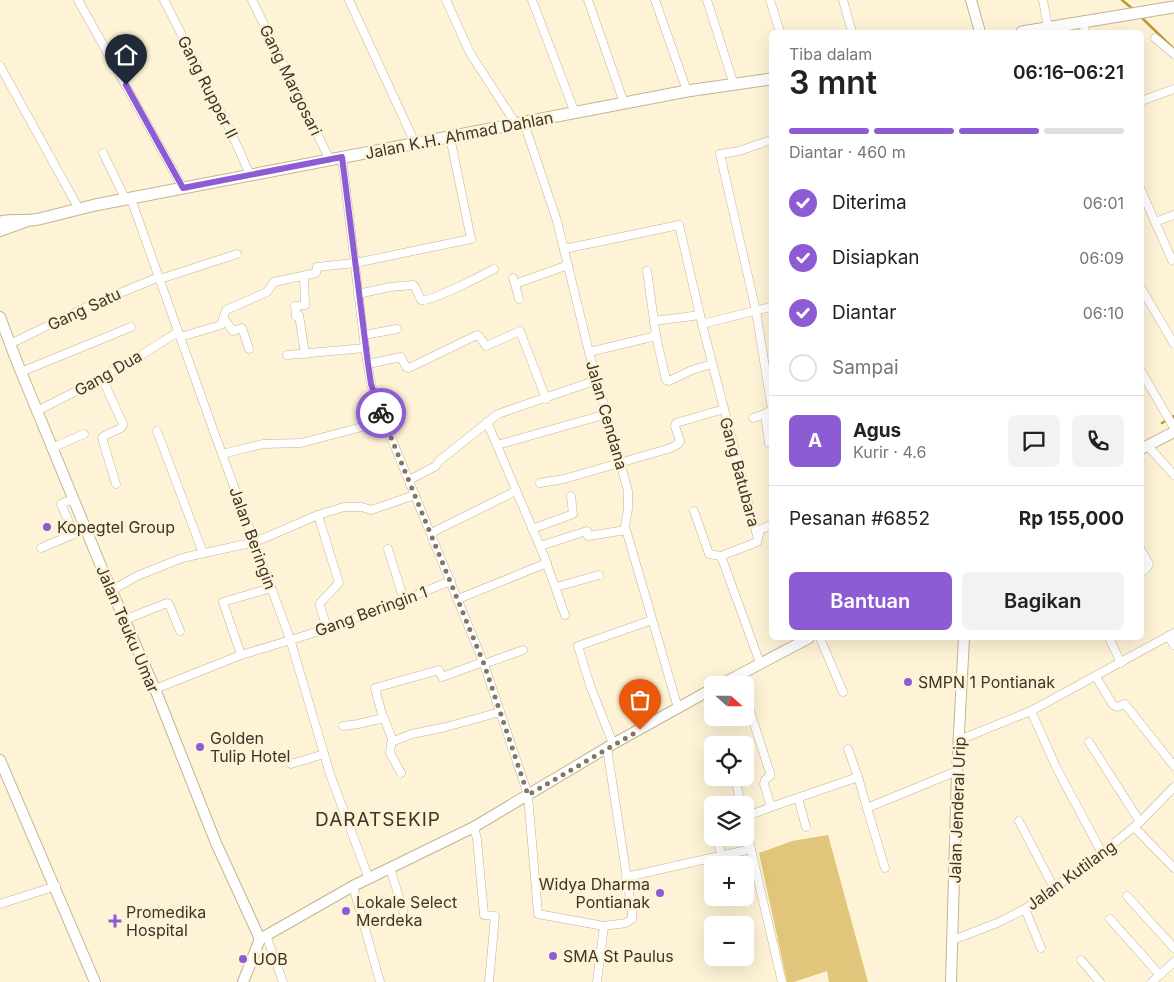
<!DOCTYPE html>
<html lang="id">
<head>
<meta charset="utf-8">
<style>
	:root { --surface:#fff; --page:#f2f2f2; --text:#222; --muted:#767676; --line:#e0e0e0; --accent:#8d5bd4 }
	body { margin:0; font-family:Inter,sans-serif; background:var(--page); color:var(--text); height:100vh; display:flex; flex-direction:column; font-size:19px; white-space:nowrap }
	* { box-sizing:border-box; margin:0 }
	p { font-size:16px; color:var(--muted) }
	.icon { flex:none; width:28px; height:28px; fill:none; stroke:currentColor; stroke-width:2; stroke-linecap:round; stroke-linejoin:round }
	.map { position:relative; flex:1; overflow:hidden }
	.side { position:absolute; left:769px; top:30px; width:375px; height:610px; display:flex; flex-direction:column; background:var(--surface); border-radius:8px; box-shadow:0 5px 20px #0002 }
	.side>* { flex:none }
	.needle { width:32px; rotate:111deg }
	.fabs { position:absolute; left:704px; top:676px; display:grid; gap:10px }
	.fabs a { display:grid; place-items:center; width:50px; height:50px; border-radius:8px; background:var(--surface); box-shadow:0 5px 20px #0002; font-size:25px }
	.pin { position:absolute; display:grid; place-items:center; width:42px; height:42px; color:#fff; margin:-51px -21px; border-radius:50% 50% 50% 0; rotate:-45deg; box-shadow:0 0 5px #0007 }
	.pin .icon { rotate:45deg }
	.courier { position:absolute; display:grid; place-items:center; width:50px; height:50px; margin:-25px; border:4px solid #8d5bd4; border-radius:50%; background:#fff; color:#222; box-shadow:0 1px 6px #0007 }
	.headline em { font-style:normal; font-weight:600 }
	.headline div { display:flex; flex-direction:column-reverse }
	.headline { display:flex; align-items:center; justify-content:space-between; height:85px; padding:0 20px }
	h1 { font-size:32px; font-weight:600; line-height:38px }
	.bar { display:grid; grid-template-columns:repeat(4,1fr); gap:8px 5px; align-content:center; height:60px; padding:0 20px }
	.bar i { height:6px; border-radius:4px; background:var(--line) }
	.bar .current { background:var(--accent) }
	.bar p { grid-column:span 4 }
	.line { display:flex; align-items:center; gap:12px; padding:0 20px; border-top:1px solid var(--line) }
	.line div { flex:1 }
	.round { display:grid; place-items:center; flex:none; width:52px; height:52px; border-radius:8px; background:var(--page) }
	ol { padding:0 20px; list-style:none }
	li { display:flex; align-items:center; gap:15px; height:55px }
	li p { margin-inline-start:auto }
	li .icon { padding:5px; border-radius:50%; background:var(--accent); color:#fff; stroke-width:4 }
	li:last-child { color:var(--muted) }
	li i { width:28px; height:28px; border:2px solid var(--line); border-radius:50% }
	.button { display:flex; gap:10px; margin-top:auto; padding:10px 20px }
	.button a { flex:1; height:58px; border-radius:8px; background:var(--accent); color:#fff; font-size:20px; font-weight:600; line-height:58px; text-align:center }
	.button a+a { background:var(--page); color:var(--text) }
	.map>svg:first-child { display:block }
</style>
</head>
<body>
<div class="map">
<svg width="1174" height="982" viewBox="0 0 1174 982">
	<rect width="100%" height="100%" fill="#fef3d6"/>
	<polygon fill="#e0c57a" points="828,835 868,982 829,982 827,971 794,982 787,982 759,853 792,841"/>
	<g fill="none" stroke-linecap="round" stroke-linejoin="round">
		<g stroke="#b93" stroke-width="2.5">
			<polyline points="1122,0 1134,10"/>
			<polyline points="1140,16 1174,49"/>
			<polyline points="1162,423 1174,416"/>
		</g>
		<g stroke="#c2b592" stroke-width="9">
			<g id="street">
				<polyline points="78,0 183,188"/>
				<polyline points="164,0 231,132 250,175"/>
				<polyline points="252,0 330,160"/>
				<polyline points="349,0 415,143"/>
				<polyline points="446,0 470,53 516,124"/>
				<polyline points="532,0 575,113"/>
				<polyline points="588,0 624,103"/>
				<polyline points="655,0 687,91"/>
				<polyline points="707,0 734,85"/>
				<polyline points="770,0 780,32"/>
				<polyline points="843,0 852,32"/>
				<polyline points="1043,0 1048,28"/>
				<polyline points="1083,21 1085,32"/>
				<polyline points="1155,38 1174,54"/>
				<polyline points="0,66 79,209"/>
				<polyline points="1141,101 1174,89"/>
				<polyline points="524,123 557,221 589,352 628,491 628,509 625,526 678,708"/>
				<polyline points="771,140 739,151 720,154 756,311 771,404"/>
				<polyline points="103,153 126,200"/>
				<polyline points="342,157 365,348 371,384 377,403 484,664 528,795 538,914 604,926"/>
				<polyline points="1141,190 1172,260"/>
				<polyline points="131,199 214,432 290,639 330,774 369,879"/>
				<polyline points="1155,222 1174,215"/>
				<polyline points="564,249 679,225 702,324"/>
				<polyline points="647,271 654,321 700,315"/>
				<polyline points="304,276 305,305 295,306 296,316 299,315 305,354"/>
				<polyline points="513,278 515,284 568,265"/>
				<polyline points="160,279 237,254"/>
				<polyline points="515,284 519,299"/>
				<polyline points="1141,288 1174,344"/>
				<path d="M358,294L390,287L413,285L415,287L421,300C431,302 483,275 494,269"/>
				<polyline points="224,319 233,331 242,328 249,349"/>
				<polyline points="654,321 656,336 666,380 669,381 692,370 712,364"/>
				<polyline points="364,335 397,329"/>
				<polyline points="180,337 221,325 226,310 267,292 274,282 316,273 317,267 355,263 471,239 450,137"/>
				<polyline points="10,344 84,308 159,277"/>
				<polyline points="589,352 656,336"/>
				<polyline points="287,355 365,348"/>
				<polyline points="368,364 401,357 406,367 409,368 477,335 479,336 486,346 520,331 546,399"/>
				<polyline points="1141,371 1174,428"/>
				<polyline points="21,372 131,327"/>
				<polyline points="102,378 123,424 121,428 104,436 102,438 116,484"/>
				<polyline points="37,411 102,378 113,370 138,357 178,332"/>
				<polyline points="765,414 769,443 771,443"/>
				<polyline points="753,418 765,414 771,410"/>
				<polyline points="487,422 544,556 565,615"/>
				<polyline points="157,431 203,553"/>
				<polyline points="497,445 607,414"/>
				<polyline points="1148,446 1174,475"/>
				<polyline points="52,448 84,434"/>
				<polyline points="222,454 263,444 301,443 385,421"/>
				<polyline points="409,480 436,466 439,461 498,414 597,380"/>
				<polyline points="540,483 564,479 671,448 678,444 680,441 675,426 676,423 724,409"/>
				<polyline points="73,499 61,504 74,534 86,529"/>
				<polyline points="694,511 709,554 721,556"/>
				<polyline points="318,515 339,583 320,603 320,606 327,628"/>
				<polyline points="532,529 573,514 571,496"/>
				<polyline points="431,533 516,491"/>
				<polyline points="758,538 760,530 771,525"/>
				<polyline points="540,546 587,531 588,536 626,530"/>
				<polyline points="41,548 74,534"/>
				<polyline points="388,549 404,600"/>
				<polyline points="1141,550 1149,564 1146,569 1141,572"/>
				<polyline points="556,587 599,575"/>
				<polyline points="111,591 137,576 182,558 255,542 318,515 344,507 362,507 371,510 415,495"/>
				<polyline points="458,599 547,563"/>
				<polyline points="124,620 167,603 169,604 180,631"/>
				<polyline points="1168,636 1174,645"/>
				<polyline points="820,638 843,692"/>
				<polyline points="1109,638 1121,663"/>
				<polyline points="241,655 223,602 271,588"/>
				<polyline points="760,663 721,556 757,542 758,539 702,324 771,307"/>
				<polyline points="484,664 523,650"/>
				<polyline points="738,675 741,685"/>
				<polyline points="1096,677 1113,705 1117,707 1125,704 1174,766"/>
				<polyline points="155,689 241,655 307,635 387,606 451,581"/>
				<polyline points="745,696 770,773 770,776 765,780 764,784 771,807 745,817"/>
				<polyline points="1031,711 1057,769 1102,853"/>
				<polyline points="383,718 375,688 439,670 442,677 483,662"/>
				<polyline points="343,726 358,724 384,718 392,739 394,741 412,734 446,727 500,712"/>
				<polyline points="392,739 390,753 401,773"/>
				<polyline points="959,740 1031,711 1174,633"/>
				<polyline points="1089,742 1140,822"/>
				<polyline points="613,744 590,685 578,646 652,620"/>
				<polyline points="848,749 858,777"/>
				<polyline points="291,764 324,754"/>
				<polyline points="735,778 741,805"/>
				<polyline points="798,798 806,827"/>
				<polyline points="771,807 858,777 867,808 957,771"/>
				<polyline points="867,808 885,868"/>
				<polyline points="1019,821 1054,888"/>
				<polyline points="711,822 712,826"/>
				<polyline points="745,824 782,982"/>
				<polyline points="474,827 477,839 484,915 495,916 489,982"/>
				<polyline points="1134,827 1174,868"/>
				<polyline points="716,838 722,855"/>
				<polyline points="390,868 405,917"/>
				<polyline points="626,877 751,849"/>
				<polyline points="353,886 380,982"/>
				<polyline points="1127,896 1174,948"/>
				<polyline points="0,904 56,886"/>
				<polyline points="1025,909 1041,948"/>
				<polyline points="1110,919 1159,974"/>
				<polyline points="266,935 283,982"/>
				<polyline points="953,940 997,923 1025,909 1102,853 1140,822 1174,787"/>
				<polyline points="1081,960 1100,982"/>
				<polyline points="597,982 604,926 626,923 632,919 632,911 607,748"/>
				<polyline points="1152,982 1174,962"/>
			</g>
		</g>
		<g stroke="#c2b592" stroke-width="12">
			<g id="secondary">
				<polyline points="971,0 980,32"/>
				<polyline points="0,231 25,222"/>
				<polyline points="0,317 17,362 103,571 155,689 216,843 260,939"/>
				<polyline points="1141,449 1174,432"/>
				<polyline points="720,685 809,638"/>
				<polyline points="0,760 95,982"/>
				<polyline points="260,939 353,886 474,827 613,744 712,689"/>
				<polyline points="243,982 260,939"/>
				<polyline points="951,982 957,771 964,638"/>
			</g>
		</g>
		<g stroke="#c2b592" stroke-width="13">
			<g id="primary">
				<polyline points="1022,32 1174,7"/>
				<path d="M0,222C14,219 26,222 39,219L95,205L687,91L771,79"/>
			</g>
		</g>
		<use href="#street" stroke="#fff" stroke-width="8"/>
		<use href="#secondary" stroke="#fff" stroke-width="10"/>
		<use href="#primary" stroke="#fff" stroke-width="11"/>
	</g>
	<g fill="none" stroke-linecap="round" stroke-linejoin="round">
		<polyline stroke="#7f7865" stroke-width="5" stroke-dasharray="0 9" points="381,413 484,664 528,795 640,730"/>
		<polyline stroke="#8d5bd4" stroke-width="6" points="126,85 183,188 342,157 368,364 371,384 381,413"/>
	</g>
	<g fill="#8d5bd4" stroke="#fef3d6" stroke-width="2">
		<circle cx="47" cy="527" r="5"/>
		<circle cx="908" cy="682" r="5"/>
		<circle cx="200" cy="747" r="5"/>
		<circle cx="660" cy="893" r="5"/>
		<circle cx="346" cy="911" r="5"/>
		<path d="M112.5 913.5h5v5h5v5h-5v5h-5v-5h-5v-5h5z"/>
		<circle cx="553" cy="956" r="5"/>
		<circle cx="243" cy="959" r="5"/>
	</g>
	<g text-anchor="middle" stroke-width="5" stroke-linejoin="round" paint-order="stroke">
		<g font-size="16" fill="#3b3628" stroke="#fef3d6">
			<text transform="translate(291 80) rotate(64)" y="6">Gang Margosari</text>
			<text transform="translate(208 87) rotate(63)" y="6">Gang Rupper II</text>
			<text transform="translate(459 135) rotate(-11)" y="6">Jalan K.H. Ahmad Dahlan</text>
			<text transform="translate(84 309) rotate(-25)" y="6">Gang Satu</text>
			<text transform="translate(108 373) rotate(-30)" y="6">Gang Dua</text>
			<text transform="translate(607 415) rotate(74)" y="6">Jalan Cendana</text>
			<text transform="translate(740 472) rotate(75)" y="6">Gang Batubara</text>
			<text transform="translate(253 538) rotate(70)" y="6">Jalan Beringin</text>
			<text transform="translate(371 611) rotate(-20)" y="6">Gang Beringin 1</text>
			<text transform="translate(128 629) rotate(67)" y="6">Jalan Teuku Umar</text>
			<text transform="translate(957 810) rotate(-88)" y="6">Jalan Jenderal Urip</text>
			<text transform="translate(1071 875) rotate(-36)" y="6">Jalan Kutilang</text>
		</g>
		<g font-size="16" fill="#3b3628" stroke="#fef3d6" text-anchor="start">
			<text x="57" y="533">Kopegtel Group</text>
			<text x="918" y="688">SMPN 1 Pontianak</text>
			<text x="210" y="744">Golden<tspan x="210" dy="18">Tulip Hotel</tspan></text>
			<text x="650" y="890" text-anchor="end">Widya Dharma<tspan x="650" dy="18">Pontianak</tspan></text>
			<text x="356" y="908">Lokale Select<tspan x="356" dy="18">Merdeka</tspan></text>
			<text x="126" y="918">Promedika<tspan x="126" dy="18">Hospital</tspan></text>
			<text x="563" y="962">SMA St Paulus</text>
			<text x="253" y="965">UOB</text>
		</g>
		<g font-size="19" letter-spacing="1" fill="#3b3628" stroke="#fef3d6">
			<text x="378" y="826">DARATSEKIP</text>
		</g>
	</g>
</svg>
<div class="fabs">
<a><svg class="needle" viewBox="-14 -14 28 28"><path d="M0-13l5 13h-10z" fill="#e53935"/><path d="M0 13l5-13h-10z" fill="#767676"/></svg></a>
<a><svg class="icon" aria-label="locate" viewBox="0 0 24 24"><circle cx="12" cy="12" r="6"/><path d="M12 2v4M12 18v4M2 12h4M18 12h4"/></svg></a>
<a><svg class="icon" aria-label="layers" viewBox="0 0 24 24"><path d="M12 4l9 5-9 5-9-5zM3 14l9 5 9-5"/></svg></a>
<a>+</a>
<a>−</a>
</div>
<div class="pin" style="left:640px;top:730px;background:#ea580c"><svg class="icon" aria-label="bag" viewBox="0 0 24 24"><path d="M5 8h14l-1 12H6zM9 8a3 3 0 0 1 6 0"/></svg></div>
<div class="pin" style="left:126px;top:85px;background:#1f2937"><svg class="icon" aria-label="home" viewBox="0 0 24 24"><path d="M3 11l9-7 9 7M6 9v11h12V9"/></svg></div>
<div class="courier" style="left:381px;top:413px"><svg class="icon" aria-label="bike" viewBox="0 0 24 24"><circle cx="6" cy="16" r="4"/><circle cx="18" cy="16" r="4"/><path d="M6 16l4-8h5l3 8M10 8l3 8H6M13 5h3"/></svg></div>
<section class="side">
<div class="headline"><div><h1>3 mnt</h1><p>Tiba dalam</p></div><em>06:16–06:21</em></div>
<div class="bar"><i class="current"></i><i class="current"></i><i class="current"></i><i></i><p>Diantar · 460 m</p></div>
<ol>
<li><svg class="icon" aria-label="check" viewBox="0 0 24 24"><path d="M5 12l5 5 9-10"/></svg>Diterima<p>06:01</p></li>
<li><svg class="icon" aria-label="check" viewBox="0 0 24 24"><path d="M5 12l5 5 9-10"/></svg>Disiapkan<p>06:09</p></li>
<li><svg class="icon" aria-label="check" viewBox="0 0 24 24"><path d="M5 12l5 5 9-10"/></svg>Diantar<p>06:10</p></li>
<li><i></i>Sampai</li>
</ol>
<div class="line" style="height:90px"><b class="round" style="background:var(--accent);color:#fff">A</b><div><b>Agus</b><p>Kurir · 4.6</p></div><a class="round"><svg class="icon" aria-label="chat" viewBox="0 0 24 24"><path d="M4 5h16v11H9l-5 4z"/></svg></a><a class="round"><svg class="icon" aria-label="phone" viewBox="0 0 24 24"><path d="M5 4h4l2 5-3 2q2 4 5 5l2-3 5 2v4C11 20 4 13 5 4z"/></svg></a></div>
<div class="line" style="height:65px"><div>Pesanan #6852</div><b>Rp 155,000</b></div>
<div class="button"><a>Bantuan</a><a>Bagikan</a></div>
</section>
</div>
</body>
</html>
